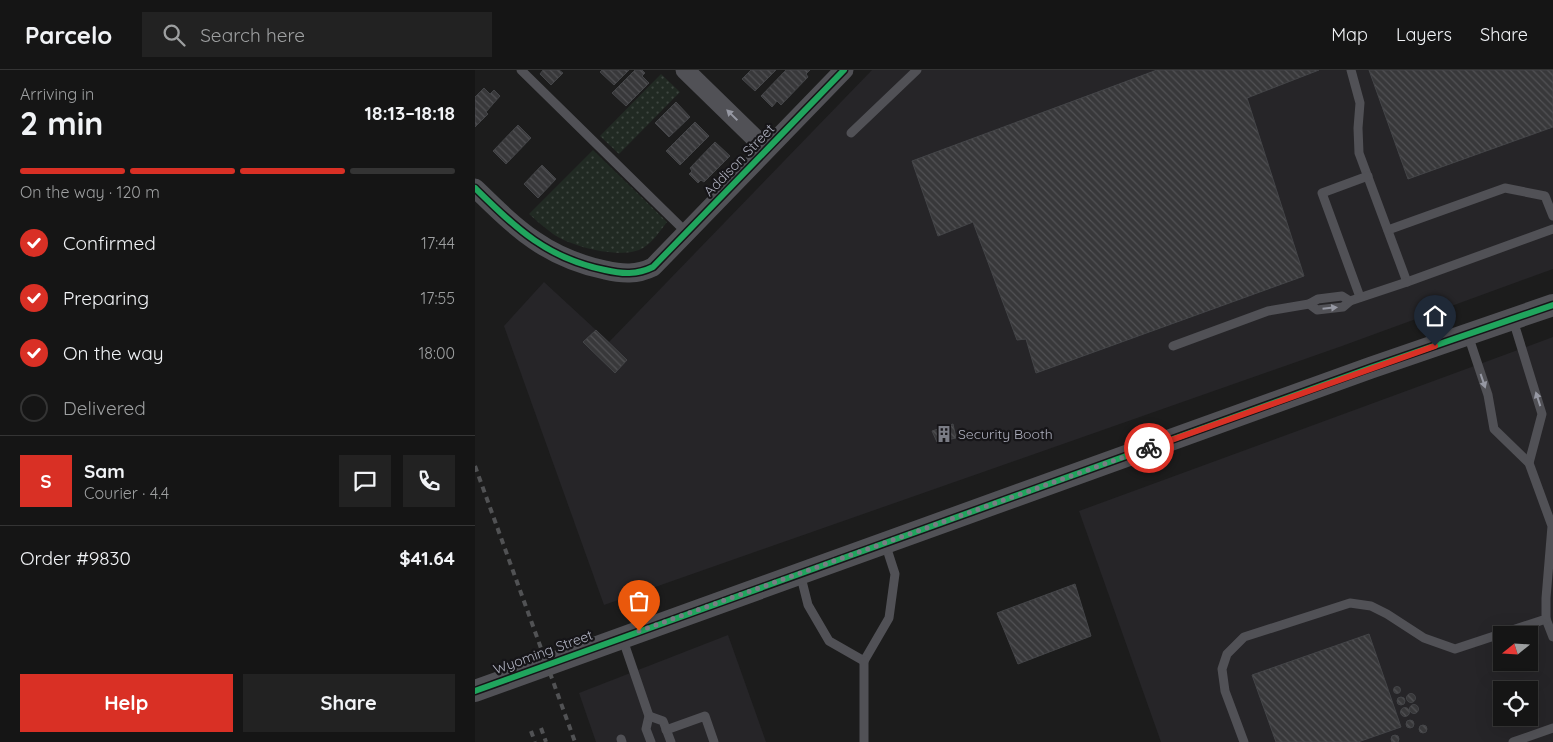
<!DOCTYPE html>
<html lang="en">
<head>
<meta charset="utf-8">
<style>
	:root { --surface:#151515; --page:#222; --text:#f1f3f6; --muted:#9d9fa0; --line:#343434; --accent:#d93025 }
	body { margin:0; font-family:Quicksand,sans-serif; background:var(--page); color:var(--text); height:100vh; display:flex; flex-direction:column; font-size:19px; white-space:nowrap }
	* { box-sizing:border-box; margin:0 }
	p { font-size:16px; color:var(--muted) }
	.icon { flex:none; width:28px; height:28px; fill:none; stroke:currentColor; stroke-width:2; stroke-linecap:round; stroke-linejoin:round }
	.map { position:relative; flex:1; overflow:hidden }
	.details { display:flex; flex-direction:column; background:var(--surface); width:475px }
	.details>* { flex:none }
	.needle { width:32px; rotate:252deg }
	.controls { position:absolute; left:1018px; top:556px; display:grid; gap:10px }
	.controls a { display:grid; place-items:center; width:45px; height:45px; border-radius:0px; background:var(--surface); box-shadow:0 5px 20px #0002,0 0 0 1px var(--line); font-size:25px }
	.pin { position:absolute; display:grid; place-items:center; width:42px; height:42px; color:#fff; margin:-51px -21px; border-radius:50% 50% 50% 0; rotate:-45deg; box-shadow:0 0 5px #0007 }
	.pin .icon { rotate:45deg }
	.courier { position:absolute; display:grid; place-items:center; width:50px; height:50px; margin:-25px; border:4px solid #d93025; border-radius:50%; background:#fff; color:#222; box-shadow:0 1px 6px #0007 }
	.summary em { font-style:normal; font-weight:700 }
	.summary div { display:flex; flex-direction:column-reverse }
	.summary { display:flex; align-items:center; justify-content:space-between; height:85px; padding:0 20px }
	h1 { font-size:32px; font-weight:700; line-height:38px }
	.bar { display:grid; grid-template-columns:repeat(4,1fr); gap:8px 5px; align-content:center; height:60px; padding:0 20px }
	.bar i { height:6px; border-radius:4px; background:var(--line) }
	.bar .current { background:var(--accent) }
	.bar p { grid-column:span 4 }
	.line { display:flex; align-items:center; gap:12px; padding:0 20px; border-top:1px solid var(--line) }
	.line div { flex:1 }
	.round { display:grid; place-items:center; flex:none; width:52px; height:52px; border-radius:0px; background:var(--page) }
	ol { padding:0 20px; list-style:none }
	li { display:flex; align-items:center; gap:15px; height:55px }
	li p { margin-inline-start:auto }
	li .icon { padding:5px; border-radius:50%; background:var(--accent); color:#fff; stroke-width:4 }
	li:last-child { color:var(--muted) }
	li i { width:28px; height:28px; border:2px solid var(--line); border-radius:50% }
	.cta { display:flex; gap:10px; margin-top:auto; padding:10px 20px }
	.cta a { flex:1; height:58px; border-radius:0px; background:var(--accent); color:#fff; font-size:20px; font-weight:700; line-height:58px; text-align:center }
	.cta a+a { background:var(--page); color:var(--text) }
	header { display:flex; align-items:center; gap:30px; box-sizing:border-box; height:70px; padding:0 25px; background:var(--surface); border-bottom:1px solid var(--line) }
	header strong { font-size:24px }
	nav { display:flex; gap:28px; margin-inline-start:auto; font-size:18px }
	.search { width:350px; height:45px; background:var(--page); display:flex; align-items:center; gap:12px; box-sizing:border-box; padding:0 18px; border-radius:0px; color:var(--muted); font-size:19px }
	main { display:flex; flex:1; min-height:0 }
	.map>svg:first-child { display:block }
</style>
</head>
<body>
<header>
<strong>Parcelo</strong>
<div class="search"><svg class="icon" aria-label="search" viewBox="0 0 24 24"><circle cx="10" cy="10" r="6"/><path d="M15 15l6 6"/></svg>Search here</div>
<nav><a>Map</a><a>Layers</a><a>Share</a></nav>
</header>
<main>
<section class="details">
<div class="summary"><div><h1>2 min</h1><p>Arriving in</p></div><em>18:13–18:18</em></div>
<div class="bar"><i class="current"></i><i class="current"></i><i class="current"></i><i></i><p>On the way · 120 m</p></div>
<ol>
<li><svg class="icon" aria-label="check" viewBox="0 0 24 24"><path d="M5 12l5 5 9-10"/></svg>Confirmed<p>17:44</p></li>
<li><svg class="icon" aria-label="check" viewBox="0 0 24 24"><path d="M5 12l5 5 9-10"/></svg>Preparing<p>17:55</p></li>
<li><svg class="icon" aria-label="check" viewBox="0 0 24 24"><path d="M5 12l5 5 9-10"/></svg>On the way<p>18:00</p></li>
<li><i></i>Delivered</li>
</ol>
<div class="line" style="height:90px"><b class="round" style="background:var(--accent);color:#fff">S</b><div><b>Sam</b><p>Courier · 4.4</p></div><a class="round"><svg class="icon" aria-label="chat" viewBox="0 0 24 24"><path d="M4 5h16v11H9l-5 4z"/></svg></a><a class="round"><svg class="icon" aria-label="phone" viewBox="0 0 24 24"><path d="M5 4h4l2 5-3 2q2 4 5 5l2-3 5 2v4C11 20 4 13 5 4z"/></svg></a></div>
<div class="line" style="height:65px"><div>Order #9830</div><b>$41.64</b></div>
<div class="cta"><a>Help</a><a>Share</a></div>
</section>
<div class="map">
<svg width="1078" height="672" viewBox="0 0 1078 672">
	<defs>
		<pattern id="grass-dots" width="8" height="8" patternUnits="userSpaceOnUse" patternTransform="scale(1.25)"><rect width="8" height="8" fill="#212a23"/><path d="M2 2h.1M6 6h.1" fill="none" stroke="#3f4641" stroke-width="1.8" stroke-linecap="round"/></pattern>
		<pattern id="building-back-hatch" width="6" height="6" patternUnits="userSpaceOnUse" patternTransform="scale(1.25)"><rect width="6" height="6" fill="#38383a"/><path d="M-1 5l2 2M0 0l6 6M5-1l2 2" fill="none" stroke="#525255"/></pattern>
	</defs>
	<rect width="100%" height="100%" fill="#1c1c1c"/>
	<g fill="#262528" fill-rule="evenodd">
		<polygon points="397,0 1078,0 1078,199 867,276 129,535 29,256 69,212 134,272"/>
		<path d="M1078,267V672H686L604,441ZM1026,565H1054V592H1026ZM1026,620H1054V648H1026Z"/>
		<polygon points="253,565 291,672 121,672 104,623"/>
	</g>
	<g fill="url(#grass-dots)">
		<polygon points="186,4 205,22 144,84 125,66"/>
		<path d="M118,80L192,152C185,161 178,172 168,178C147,190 97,177 78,164C70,158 62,151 54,144Z"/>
	</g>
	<g fill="url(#building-back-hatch)" stroke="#444548">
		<polygon points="68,0 84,0 88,3 76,15 65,4"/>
		<polygon points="127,0 154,0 139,15 125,2"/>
		<polygon points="160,0 167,0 170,3 167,6 174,13 151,36 137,23"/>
		<polygon points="276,0 301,0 280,21 267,9"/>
		<polygon points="311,0 335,0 331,4 333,7 306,35 302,31 297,37 286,26"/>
		<polygon points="682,0 844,0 772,28 829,206 561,303 551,269 542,270 498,152 463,166 437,91"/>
		<polygon points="894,0 1078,0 1078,57 933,109"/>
		<polygon points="9,18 15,24 19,20 25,26 11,42 13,44 0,57 0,27"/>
		<polygon points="201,32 215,47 194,67 180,53"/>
		<polygon points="220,52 234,66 205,95 191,81"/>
		<polygon points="43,55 56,68 31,94 18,81"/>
		<polygon points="240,72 255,86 229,112 226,110 223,113 214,104 217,101 215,98"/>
		<polygon points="67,95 81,109 63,128 49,114"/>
		<polygon points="121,260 152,290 140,303 108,272"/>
		<polygon points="478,354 481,368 462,372 457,361"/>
		<polygon points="600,514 616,566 543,594 522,543"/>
		<polygon points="894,564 926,657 883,672 801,672 777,605"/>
		<circle cx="922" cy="620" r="3.5"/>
		<circle cx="936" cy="628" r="4.5"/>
		<circle cx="926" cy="631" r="4"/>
		<circle cx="939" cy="639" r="4.5"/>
		<circle cx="930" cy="642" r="4.5"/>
		<circle cx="935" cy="654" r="4"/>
		<circle cx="948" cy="659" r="4"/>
		<circle cx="920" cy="669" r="4"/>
	</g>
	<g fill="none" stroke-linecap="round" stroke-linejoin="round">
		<g stroke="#515156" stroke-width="9">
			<polyline points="46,0 211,162"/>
			<polyline points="876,0 885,33 883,58 884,83 932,212 1078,159"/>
			<polyline points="376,63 442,0"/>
			<polyline points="913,160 1030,118 1070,126 1078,146"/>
			<polyline points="885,227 847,123 893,106"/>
			<polyline points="834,234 842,240 868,237 875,231 932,212"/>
			<polyline points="1038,250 1067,344 1054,393"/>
			<polyline points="698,276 793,241 834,234 843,229 867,226 875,231"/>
			<polyline points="325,503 333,535 354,571 389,591 414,548 420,504 410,473"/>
			<polyline points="1071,549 1078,567"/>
			<polyline points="147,567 174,646 171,659 176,672"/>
			<polyline points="174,646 188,651 196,672"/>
			<polyline points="191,660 230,646 239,672"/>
			<polyline points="146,669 147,672"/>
			<polyline points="389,672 389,591"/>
			<polyline points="769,672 750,621 747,599 752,584 769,567 875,533 896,536 912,544 949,568 980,579 1071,549 1071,528 1077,456 1054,393 1019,359 1013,325 993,265"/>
			<polyline points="1038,672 1078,658"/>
		</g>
		<g stroke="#515156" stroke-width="19">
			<polyline points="210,0 291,79"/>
			<path d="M0,118C41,158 71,188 130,200C147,204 162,205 178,197L369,0"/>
		</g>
		<polyline stroke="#515156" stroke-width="22" points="0,621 895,298 1078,235"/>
		<g stroke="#515254" stroke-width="4" stroke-dasharray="6 5" stroke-linecap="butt">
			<polyline points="0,396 100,672"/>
			<polyline points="66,658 71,672"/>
			<polyline points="56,661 60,672"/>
		</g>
		<g stroke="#161518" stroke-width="9">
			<g id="cycleway">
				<path d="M0,118C41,158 71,188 130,200C147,204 162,205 178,197L369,0"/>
				<polyline points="0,621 895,298 1078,235"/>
			</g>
		</g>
		<use href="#cycleway" stroke="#20a55d" stroke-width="6"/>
	</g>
	<defs><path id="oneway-solid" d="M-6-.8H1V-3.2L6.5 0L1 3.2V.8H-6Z" transform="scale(1.25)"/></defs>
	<g fill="#9698a3">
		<use href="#oneway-solid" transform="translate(257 45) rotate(-136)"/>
		<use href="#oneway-solid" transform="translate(855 238) rotate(-6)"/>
		<use href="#oneway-solid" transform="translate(1008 311) rotate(71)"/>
		<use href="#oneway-solid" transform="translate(1063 329) rotate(-108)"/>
	</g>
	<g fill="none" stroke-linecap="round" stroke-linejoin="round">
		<polyline stroke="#7a7c85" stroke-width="5" stroke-dasharray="0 9" points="164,561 674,378"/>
		<polyline stroke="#d93025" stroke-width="6" points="674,378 960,276"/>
	</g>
	<defs>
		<g id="building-bare" transform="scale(1.35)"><path d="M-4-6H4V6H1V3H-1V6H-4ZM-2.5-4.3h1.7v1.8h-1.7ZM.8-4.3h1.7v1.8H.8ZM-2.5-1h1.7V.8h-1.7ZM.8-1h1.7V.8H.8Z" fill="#7a7c85" stroke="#161518" stroke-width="2.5" paint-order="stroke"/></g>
	</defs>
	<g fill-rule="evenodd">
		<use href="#building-bare" x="469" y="364"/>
	</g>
	<g text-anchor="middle" stroke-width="4.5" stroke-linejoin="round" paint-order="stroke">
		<g font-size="14" fill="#adafbd" stroke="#161518">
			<text transform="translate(264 90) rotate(-46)" y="5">Addison Street</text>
			<text transform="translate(68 582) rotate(-20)" y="5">Wyoming Street</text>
		</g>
		<g font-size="14" fill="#adafbd" stroke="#161518" text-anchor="start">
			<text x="483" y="369">Security Booth</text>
		</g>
	</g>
</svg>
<div class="controls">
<a><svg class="needle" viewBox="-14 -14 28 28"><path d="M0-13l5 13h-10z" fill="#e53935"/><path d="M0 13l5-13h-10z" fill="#9d9fa0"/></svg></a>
<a><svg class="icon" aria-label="locate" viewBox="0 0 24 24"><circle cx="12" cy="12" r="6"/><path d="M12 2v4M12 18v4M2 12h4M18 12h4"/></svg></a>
</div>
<div class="pin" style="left:164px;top:561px;background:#ea580c"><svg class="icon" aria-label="bag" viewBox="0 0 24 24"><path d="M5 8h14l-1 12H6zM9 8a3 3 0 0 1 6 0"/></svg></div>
<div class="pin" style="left:960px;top:276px;background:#1f2937"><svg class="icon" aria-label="home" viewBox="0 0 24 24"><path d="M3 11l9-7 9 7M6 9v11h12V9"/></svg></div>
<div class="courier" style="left:674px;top:378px"><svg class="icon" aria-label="bike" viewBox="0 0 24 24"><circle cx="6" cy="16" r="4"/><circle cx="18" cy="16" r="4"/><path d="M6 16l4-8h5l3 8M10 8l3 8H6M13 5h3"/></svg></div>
</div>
</main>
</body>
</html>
